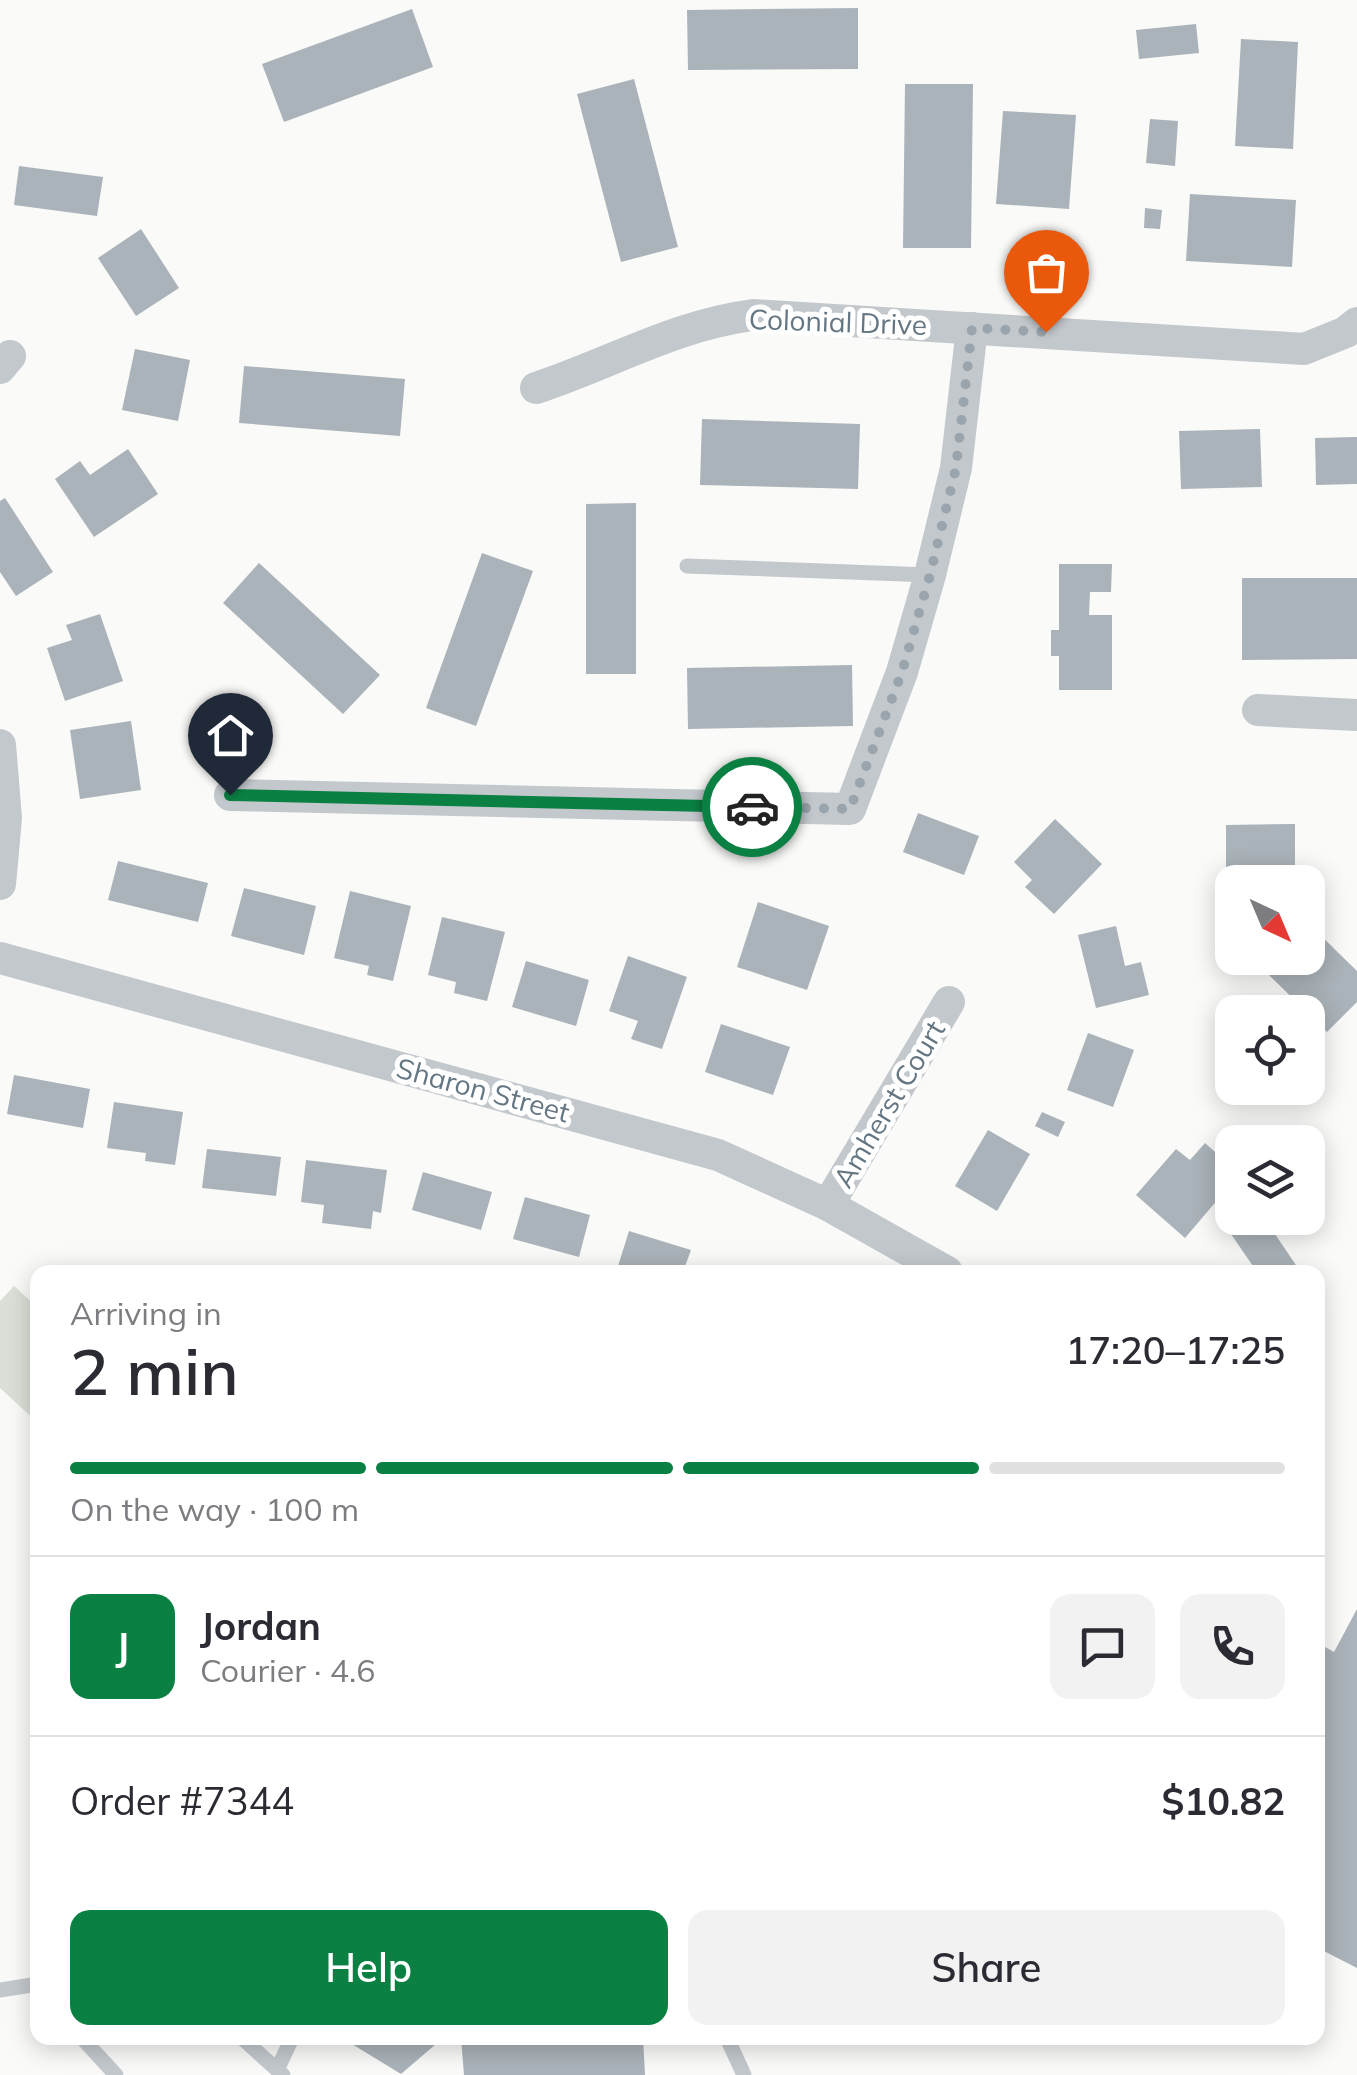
<!DOCTYPE html>
<html lang="en">
<head>
<meta charset="utf-8">
<style>
	:root { --surface:#fff; --page:#f2f2f3; --text:#2b2b33; --muted:#7c7c81; --line:#e1e1e2; --accent:#0b8043 }
	body { margin:0; font-family:Mulish,sans-serif; background:var(--page); color:var(--text); height:100vh; display:flex; flex-direction:column; font-size:38px; white-space:nowrap }
	* { box-sizing:border-box; margin:0 }
	p { font-size:32px; color:var(--muted) }
	.icon { flex:none; width:55px; height:55px; fill:none; stroke:currentColor; stroke-width:2; stroke-linecap:round; stroke-linejoin:round }
	.map { position:relative; flex:1; overflow:hidden }
	.sheet { position:absolute; left:30px; top:1265px; width:1295px; height:780px; display:flex; flex-direction:column; background:var(--surface); border-radius:20px; box-shadow:0 5px 25px #0003 }
	.sheet>* { flex:none }
	.needle { width:65px; rotate:136deg }
	.controls { position:absolute; left:1215px; top:865px; display:grid; gap:20px }
	.controls a { display:grid; place-items:center; width:110px; height:110px; border-radius:20px; background:var(--surface); box-shadow:0 5px 25px #0003; font-size:50px }
	.pin { position:absolute; display:grid; place-items:center; width:85px; height:85px; color:#fff; margin:-102px -42px; border-radius:50% 50% 50% 0; rotate:-45deg; box-shadow:0 0 10px #0007 }
	.pin .icon { rotate:45deg }
	.courier { position:absolute; display:grid; place-items:center; width:100px; height:100px; margin:-50px; border:8px solid #0b8043; border-radius:50%; background:#fff; color:#222; box-shadow:0 2px 12px #0007 }
	.head em { font-style:normal; font-weight:600 }
	.head div { display:flex; flex-direction:column-reverse }
	.head { display:flex; align-items:center; justify-content:space-between; height:170px; padding:0 40px }
	h1 { font-size:65px; font-weight:600; line-height:75px }
	.bar { display:grid; grid-template-columns:repeat(4,1fr); gap:15px 10px; align-content:center; height:120px; padding:0 40px }
	.bar i { height:12px; border-radius:8px; background:var(--line) }
	.bar .current { background:var(--accent) }
	.bar p { grid-column:span 4 }
	.line { display:flex; align-items:center; gap:25px; padding:0 40px; border-top:2px solid var(--line) }
	.line div { flex:1 }
	.round { display:grid; place-items:center; flex:none; width:105px; height:105px; border-radius:20px; background:var(--page) }
	.primary-button { display:flex; gap:20px; margin-top:auto; padding:20px 40px }
	.primary-button a { flex:1; height:115px; border-radius:20px; background:var(--accent); color:#fff; font-size:40px; font-weight:600; line-height:115px; text-align:center }
	.primary-button a+a { background:var(--page); color:var(--text) }
	.map>svg:first-child { display:block }
</style>
</head>
<body>
<div class="map">
<svg width="1357" height="2075" viewBox="0 0 1357 2075">
	<rect width="100%" height="100%" fill="#fafaf8"/>
	<polygon fill="#dadfd7" points="14,1286 37,1307 37,1422 0,1388 0,1301"/>
	<g fill="#aab3b9">
		<polygon points="858,8 858,69 688,70 687,10"/>
		<polygon points="412,9 433,67 284,122 262,64"/>
		<polygon points="1196,24 1199,53 1139,59 1136,30"/>
		<polygon points="1241,39 1298,42 1293,149 1235,146"/>
		<polygon points="634,79 678,247 621,262 577,94"/>
		<polygon points="905,84 973,84 971,248 903,248"/>
		<polygon points="1003,111 1076,115 1069,209 996,204"/>
		<polygon points="1150,119 1178,121 1175,166 1146,163"/>
		<polygon points="19,166 103,177 97,216 14,205"/>
		<polygon points="1190,194 1296,200 1292,267 1186,261"/>
		<polygon points="1145,208 1162,210 1160,229 1144,228"/>
		<polygon points="141,229 179,288 136,316 98,258"/>
		<polygon points="135,349 190,360 178,421 122,410"/>
		<polygon points="244,366 405,379 400,436 239,423"/>
		<polygon points="702,419 860,424 858,489 700,485"/>
		<polygon points="1260,429 1262,487 1181,489 1179,431"/>
		<polygon points="1357,437 1357,484 1316,485 1315,438"/>
		<polygon points="128,449 158,494 94,537 55,479 80,461 90,475"/>
		<polygon points="5,498 53,572 16,596 0,572 0,501"/>
		<polygon points="636,503 636,674 586,674 586,504"/>
		<polygon points="482,553 533,571 476,726 426,708"/>
		<polygon points="259,563 380,675 343,714 223,603"/>
		<polygon points="1059,564 1112,564 1111,592 1090,592 1089,615 1112,615 1112,690 1059,690 1059,656 1051,656 1051,630 1059,630"/>
		<polygon points="1242,578 1357,578 1357,659 1242,660"/>
		<polygon points="100,614 123,681 65,701 47,648 72,640 66,625"/>
		<polygon points="852,665 853,726 688,729 687,668"/>
		<polygon points="131,721 141,790 80,799 70,730"/>
		<polygon points="918,813 979,836 964,875 903,852"/>
		<polygon points="1055,819 1102,864 1054,914 1025,887 1032,880 1014,862"/>
		<polygon points="1295,824 1295,882 1232,882 1232,906 1226,906 1226,825"/>
		<polygon points="118,861 208,883 198,922 108,900"/>
		<polygon points="244,888 316,906 304,955 231,936"/>
		<polygon points="350,891 411,906 393,981 367,975 369,966 334,958"/>
		<polygon points="758,902 829,926 807,990 737,967"/>
		<polygon points="442,917 505,932 487,1001 454,993 456,982 428,975"/>
		<polygon points="1116,926 1125,966 1141,962 1149,995 1096,1008 1078,935"/>
		<polygon points="1313,928 1357,971 1357,1002 1327,1032 1268,974 1284,958 1308,958 1308,933"/>
		<polygon points="628,956 687,977 662,1049 631,1039 638,1021 609,1011"/>
		<polygon points="526,961 589,980 576,1026 512,1007"/>
		<polygon points="721,1024 790,1047 773,1095 705,1072"/>
		<polygon points="1088,1033 1134,1050 1113,1107 1067,1090"/>
		<polygon points="14,1075 90,1089 83,1128 7,1114"/>
		<polygon points="114,1102 183,1112 175,1165 145,1161 146,1153 107,1148"/>
		<polygon points="1042,1112 1065,1122 1058,1137 1035,1126"/>
		<polygon points="988,1130 1030,1154 997,1211 955,1186"/>
		<polygon points="1205,1143 1232,1167 1232,1171 1219,1186 1225,1191 1185,1238 1136,1195 1176,1149 1190,1160"/>
		<polygon points="207,1149 281,1157 276,1196 202,1188"/>
		<polygon points="306,1160 387,1170 381,1213 373,1211 371,1229 322,1223 324,1205 301,1202"/>
		<polygon points="423,1172 492,1192 481,1230 412,1210"/>
		<polygon points="525,1197 590,1215 579,1257 513,1239"/>
		<polygon points="1255,1218 1264,1218 1300,1271 1257,1272 1231,1234"/>
		<polygon points="629,1231 691,1250 683,1272 639,1272 618,1266"/>
		<polygon points="1357,1609 1357,1968 1318,1948 1318,1643 1334,1652"/>
		<polygon points="342,2038 443,2038 401,2074"/>
		<polygon points="461,2038 643,2038 645,2075 464,2075"/>
	</g>
	<g fill="none" stroke-linecap="round" stroke-linejoin="round">
		<g stroke="#c3c8cc" stroke-width="15">
			<polyline points="687,566 930,575"/>
			<polyline points="0,1990 38,1984"/>
			<polyline points="82,2038 116,2075"/>
			<polyline points="242,2038 283,2075"/>
			<polyline points="727,2038 744,2075"/>
			<polyline points="277,2070 292,2038"/>
		</g>
		<g stroke="#c3c8cc" stroke-width="32">
			<polyline points="0,368 10,356"/>
			<path d="M536,388C609,364 675,325 753,315L1304,349L1346,332L1357,323"/>
			<polyline points="1258,710 1357,715"/>
			<polyline points="0,745 6,818 0,884"/>
			<polyline points="230,795 850,809 902,672 930,575 956,468 972,328"/>
			<polyline points="0,958 718,1155 828,1205 947,1272"/>
			<polyline points="828,1205 949,1002"/>
		</g>
	</g>
	<g fill="none" stroke-linecap="round" stroke-linejoin="round">
		<polyline stroke="#99a4ac" stroke-width="10" stroke-dasharray="0 18" points="752,807 850,809 902,672 930,575 956,468 972,328 1046,332"/>
		<polyline stroke="#0b8043" stroke-width="12" points="230,795 752,807"/>
	</g>
	<g text-anchor="middle" stroke-width="10" stroke-linejoin="round" paint-order="stroke">
		<g font-size="28" fill="#657683" stroke="#fff">
			<text transform="translate(838 322) rotate(2)" y="10">Colonial Drive</text>
			<text transform="translate(483 1090) rotate(15)" y="10">Sharon Street</text>
			<text transform="translate(889 1104) rotate(-59)" y="10">Amherst Court</text>
		</g>
	</g>
</svg>
<div class="controls">
<a><svg class="needle" viewBox="-14 -14 28 28"><path d="M0-13l5 13h-10z" fill="#e53935"/><path d="M0 13l5-13h-10z" fill="#7c7c81"/></svg></a>
<a><svg class="icon" aria-label="locate" viewBox="0 0 24 24"><circle cx="12" cy="12" r="6"/><path d="M12 2v4M12 18v4M2 12h4M18 12h4"/></svg></a>
<a><svg class="icon" aria-label="layers" viewBox="0 0 24 24"><path d="M12 4l9 5-9 5-9-5zM3 14l9 5 9-5"/></svg></a>
</div>
<div class="pin" style="left:1046px;top:332px;background:#ea580c"><svg class="icon" aria-label="bag" viewBox="0 0 24 24"><path d="M5 8h14l-1 12H6zM9 8a3 3 0 0 1 6 0"/></svg></div>
<div class="pin" style="left:230px;top:795px;background:#1f2937"><svg class="icon" aria-label="home" viewBox="0 0 24 24"><path d="M3 11l9-7 9 7M6 9v11h12V9"/></svg></div>
<div class="courier" style="left:752px;top:807px"><svg class="icon" aria-label="car" viewBox="0 0 24 24"><path d="M5 17H2v-5l4-1 3-4h7l3 4 3 1v5h-3M9 17h6M6 11h13"/><circle cx="7" cy="17" r="2"/><circle cx="17" cy="17" r="2"/></svg></div>
<section class="sheet">
<div class="head"><div><h1>2 min</h1><p>Arriving in</p></div><em>17:20–17:25</em></div>
<div class="bar"><i class="current"></i><i class="current"></i><i class="current"></i><i></i><p>On the way · 100 m</p></div>
<div class="line" style="height:180px"><b class="round" style="background:var(--accent);color:#fff">J</b><div><b>Jordan</b><p>Courier · 4.6</p></div><a class="round"><svg class="icon" aria-label="chat" viewBox="0 0 24 24"><path d="M4 5h16v11H9l-5 4z"/></svg></a><a class="round"><svg class="icon" aria-label="phone" viewBox="0 0 24 24"><path d="M5 4h4l2 5-3 2q2 4 5 5l2-3 5 2v4C11 20 4 13 5 4z"/></svg></a></div>
<div class="line" style="height:130px"><div>Order #7344</div><b>$10.82</b></div>
<div class="primary-button"><a>Help</a><a>Share</a></div>
</section>
</div>
</body>
</html>
